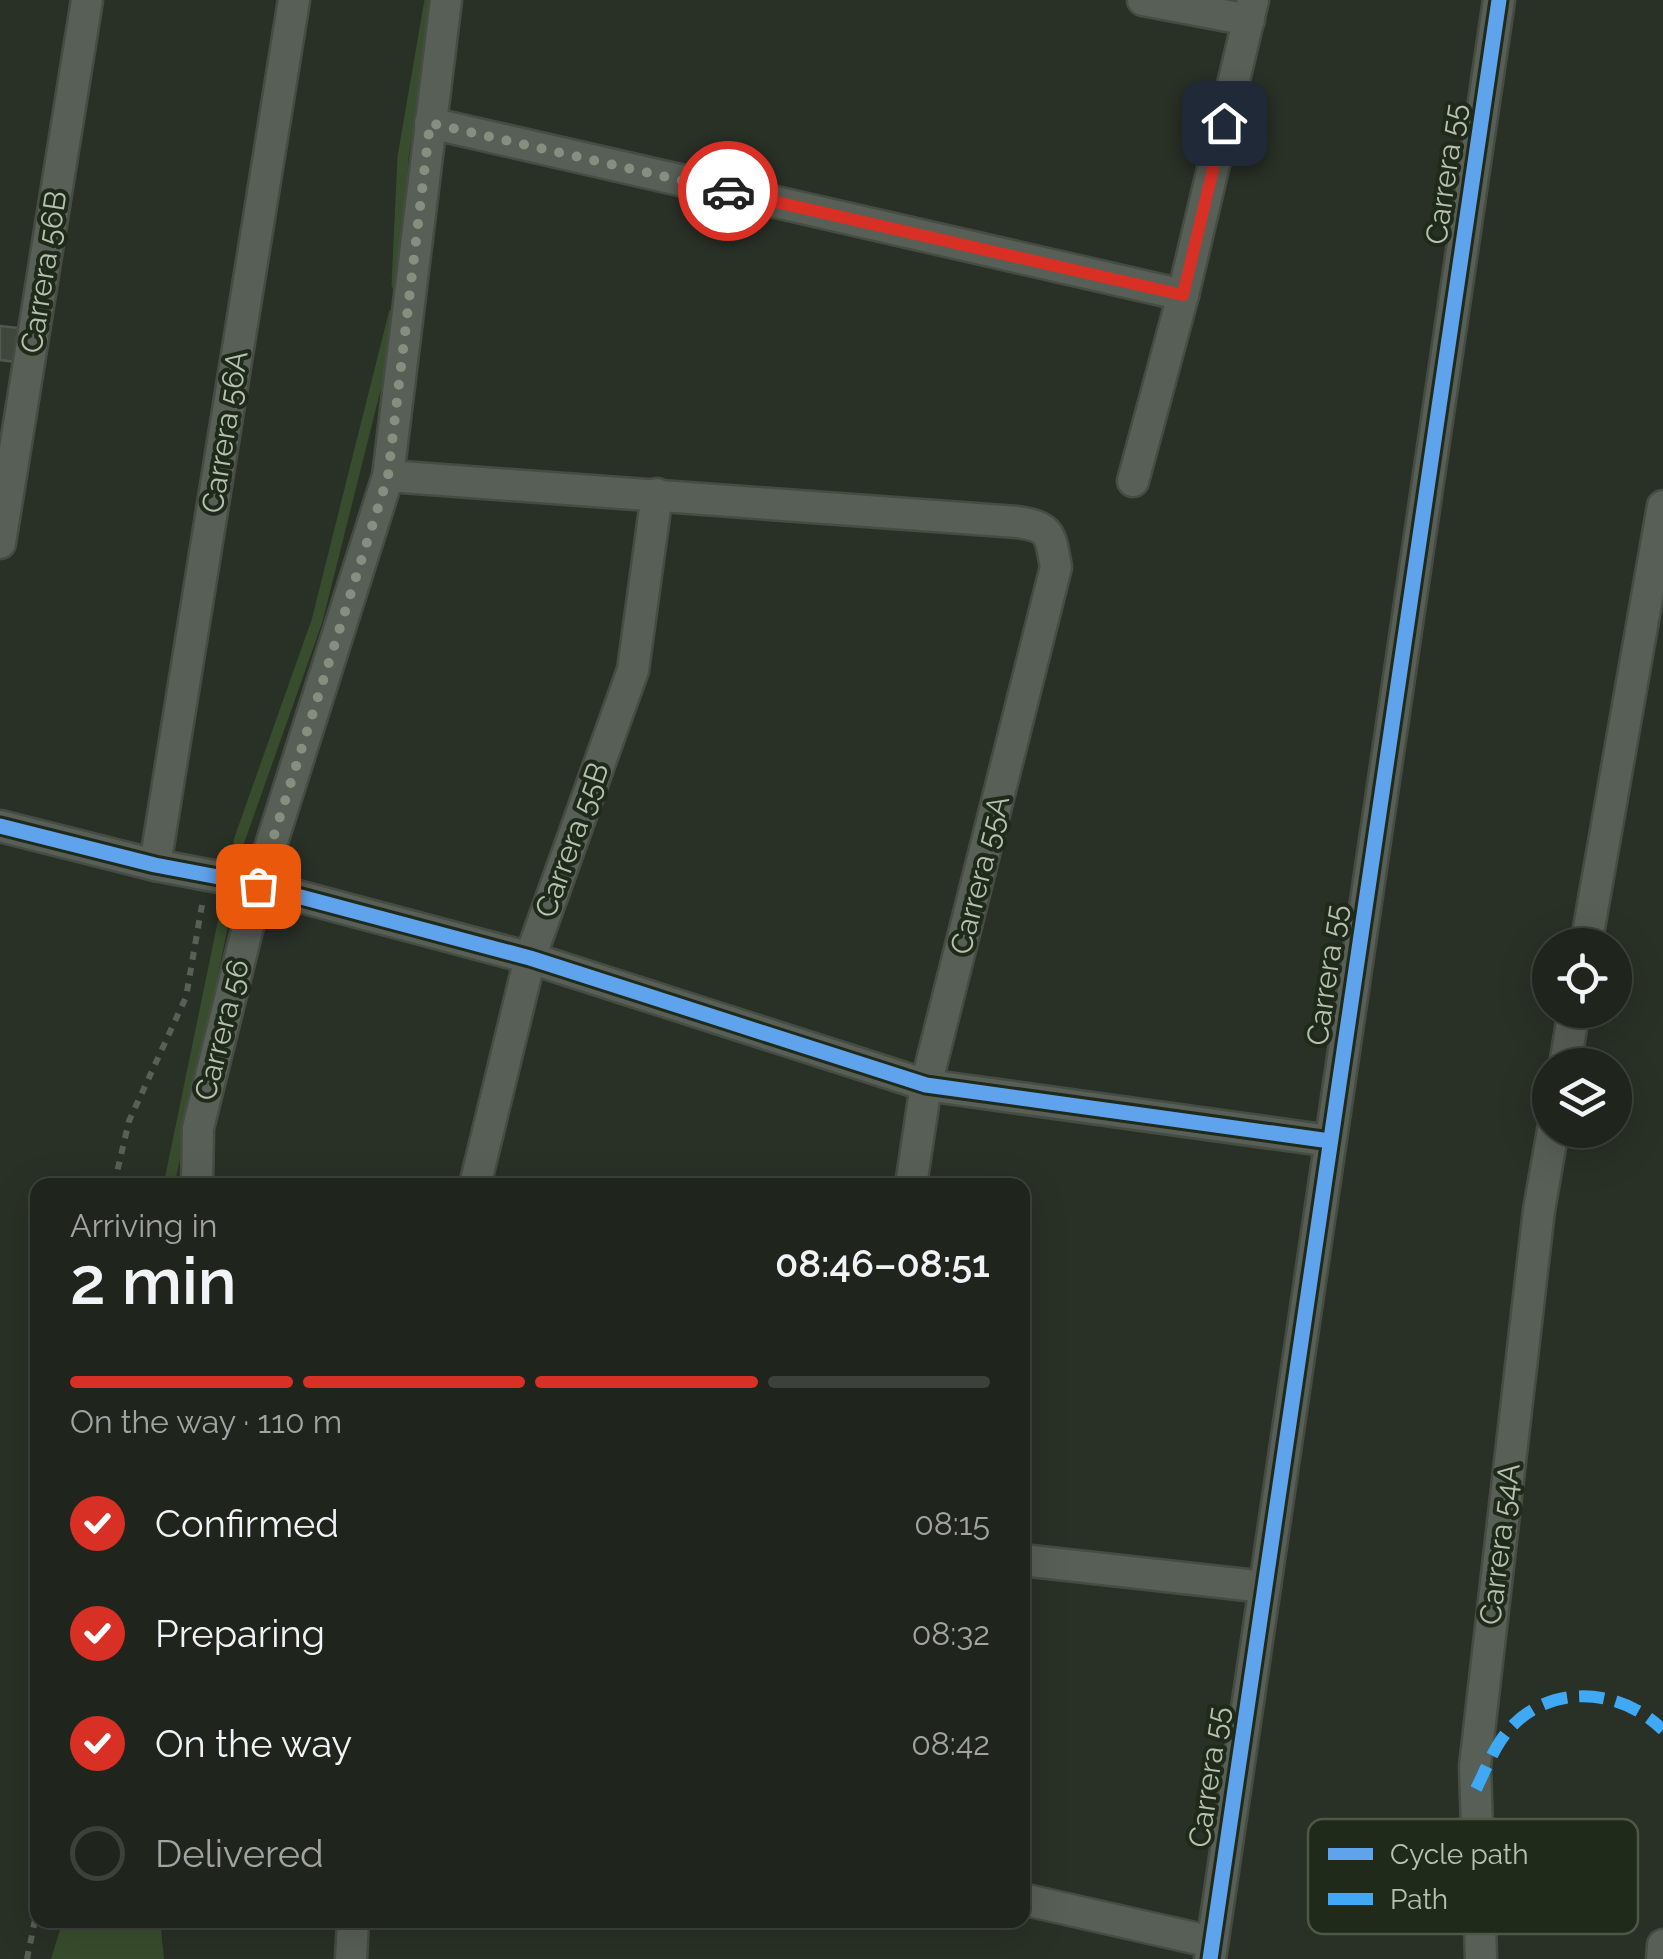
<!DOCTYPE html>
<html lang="en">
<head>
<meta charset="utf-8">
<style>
	:root { --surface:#1f241c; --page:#2c3029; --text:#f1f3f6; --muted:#a1a4a3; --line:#3c413b; --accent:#d93025 }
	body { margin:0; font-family:Raleway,sans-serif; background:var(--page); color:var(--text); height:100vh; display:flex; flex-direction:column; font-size:38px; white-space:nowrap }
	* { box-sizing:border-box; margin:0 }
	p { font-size:32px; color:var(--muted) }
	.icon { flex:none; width:55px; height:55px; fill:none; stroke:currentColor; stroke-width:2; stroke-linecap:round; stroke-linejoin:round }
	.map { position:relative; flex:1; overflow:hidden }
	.drawer { position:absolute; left:30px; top:1178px; width:1000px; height:750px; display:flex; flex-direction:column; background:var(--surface); border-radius:20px; box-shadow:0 10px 40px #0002,0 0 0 2px var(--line) }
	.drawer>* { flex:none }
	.tools { position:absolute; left:1532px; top:928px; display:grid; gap:20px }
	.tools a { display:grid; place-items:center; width:100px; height:100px; border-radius:50%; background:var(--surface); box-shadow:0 10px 40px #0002,0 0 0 2px var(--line); font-size:50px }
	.pin { position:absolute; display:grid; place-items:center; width:85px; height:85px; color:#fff; margin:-42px; border-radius:20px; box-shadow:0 5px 15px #0006 }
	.courier { position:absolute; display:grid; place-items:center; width:100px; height:100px; margin:-50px; border:8px solid #d93025; border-radius:50%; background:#fff; color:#222; box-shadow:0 2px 12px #0007 }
	.headline em { font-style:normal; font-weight:600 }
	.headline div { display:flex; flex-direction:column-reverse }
	.headline { display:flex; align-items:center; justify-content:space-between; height:170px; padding:0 40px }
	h1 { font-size:65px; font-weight:600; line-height:75px }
	.bar { display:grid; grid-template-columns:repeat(4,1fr); gap:15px 10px; align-content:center; height:120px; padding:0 40px }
	.bar i { height:12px; border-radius:8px; background:var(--line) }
	.bar .active { background:var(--accent) }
	.bar p { grid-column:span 4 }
	ol { padding:0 40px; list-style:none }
	li { display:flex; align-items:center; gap:30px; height:110px }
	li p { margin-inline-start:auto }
	li .icon { padding:10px; border-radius:50%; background:var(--accent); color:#fff; stroke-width:4 }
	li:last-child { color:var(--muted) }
	li i { width:55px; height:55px; border:5px solid var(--line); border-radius:50% }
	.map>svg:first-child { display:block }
</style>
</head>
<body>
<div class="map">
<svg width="1663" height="1959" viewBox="0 0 1663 1959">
	<rect width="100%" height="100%" fill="#293026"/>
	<polygon fill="#384d2d" points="63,1920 160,1920 164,1959 51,1959"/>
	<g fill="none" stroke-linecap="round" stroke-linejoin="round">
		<g stroke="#384d2d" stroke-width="11">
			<polyline points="397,285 403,157 430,0"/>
			<polyline points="239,841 317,621 394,314"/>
			<polyline points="169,1185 227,904"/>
		</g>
	</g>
	<polygon fill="#3f463c" stroke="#51584d" stroke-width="2.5" points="0,326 19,328 16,362 0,360"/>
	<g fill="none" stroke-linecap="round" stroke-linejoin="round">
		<g stroke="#464b44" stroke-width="35">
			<g id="street">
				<polyline points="1143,0 1249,20"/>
				<polyline points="430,123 1183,295"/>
				<path d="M388,476L1017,522C1052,527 1050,535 1056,567L926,1085L911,1185"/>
				<polyline points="1133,481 1183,295 1253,0"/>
				<polyline points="0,543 87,0"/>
				<polyline points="0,826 155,865 245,882 530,958 926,1085 1330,1141"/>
				<polyline points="155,865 294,0"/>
				<polyline points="1586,945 1663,506"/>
				<polyline points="1565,1065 1574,1010"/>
				<polyline points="197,1185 198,1128 258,886 388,476 446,0"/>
				<polyline points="475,1185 530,958 633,670 657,494"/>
				<polyline points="1022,1560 1265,1587"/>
				<polyline points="1022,1899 1212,1942"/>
				<polyline points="351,1959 353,1920"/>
				<polyline points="1210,1959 1499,0"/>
				<polyline points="1481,1959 1475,1766 1539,1210 1553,1130"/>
				<polyline points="1662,1959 1663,1945"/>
			</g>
		</g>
		<g stroke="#595f56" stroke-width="6" stroke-dasharray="8 8" stroke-linecap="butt">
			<polyline points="114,1185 129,1121 186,997 202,905"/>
			<polyline points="27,1959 38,1905"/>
		</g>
		<use href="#street" stroke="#585f56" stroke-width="30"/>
		<path stroke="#3fa9f5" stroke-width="12" stroke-dasharray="25 12" stroke-linecap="butt" d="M1476,1789C1484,1773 1491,1755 1501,1740C1539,1683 1617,1684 1663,1730"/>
		<g stroke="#202a1a" stroke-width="21">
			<g id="cycleway">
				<polyline points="0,826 155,865 245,882 530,958 926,1085 1330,1141"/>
				<polyline points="1210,1959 1499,0"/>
			</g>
		</g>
		<use href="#cycleway" stroke="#60a3ed" stroke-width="15"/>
	</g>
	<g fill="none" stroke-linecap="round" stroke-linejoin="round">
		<polyline stroke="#848f7f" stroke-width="10" stroke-dasharray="0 18" points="258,886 388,476 430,123 728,191"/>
		<polyline stroke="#d93025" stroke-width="12" points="728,191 1183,295 1224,123"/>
	</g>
	<g text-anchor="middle" stroke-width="8" stroke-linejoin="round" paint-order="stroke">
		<g font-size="30" fill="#b5c2af" stroke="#202a1a">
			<text transform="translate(1446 174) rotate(-82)" y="10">Carrera 55</text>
			<text transform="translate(44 272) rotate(-81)" y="10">Carrera 56B</text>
			<text transform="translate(225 432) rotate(-81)" y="10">Carrera 56A</text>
			<text transform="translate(572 840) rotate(-70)" y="10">Carrera 55B</text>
			<text transform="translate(980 875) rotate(-76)" y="10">Carrera 55A</text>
			<text transform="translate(1327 975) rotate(-82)" y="10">Carrera 55</text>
			<text transform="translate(222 1030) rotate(-76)" y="10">Carrera 56</text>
			<text transform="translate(1500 1544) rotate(-83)" y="10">Carrera 54A</text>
			<text transform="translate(1209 1777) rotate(-82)" y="10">Carrera 55</text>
		</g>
	</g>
	<rect x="1308" y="1819" width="330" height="115" rx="15" fill="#202a1a" stroke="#4d5847" stroke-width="2.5"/>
	<rect x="1328" y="1848" width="45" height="12" fill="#60a3ed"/>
	<rect x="1328" y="1893" width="45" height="12" fill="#3fa9f5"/>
	<g font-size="28" fill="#b5c2af">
		<text x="1390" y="1864">Cycle path</text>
		<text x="1390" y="1909">Path</text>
	</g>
</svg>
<div class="tools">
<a><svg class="icon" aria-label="locate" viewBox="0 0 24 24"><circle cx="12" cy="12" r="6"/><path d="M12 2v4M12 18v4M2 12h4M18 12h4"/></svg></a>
<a><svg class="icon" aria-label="layers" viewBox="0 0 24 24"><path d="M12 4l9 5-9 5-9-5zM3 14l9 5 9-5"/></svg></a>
</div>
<div class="pin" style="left:258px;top:886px;background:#ea580c"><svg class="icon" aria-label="bag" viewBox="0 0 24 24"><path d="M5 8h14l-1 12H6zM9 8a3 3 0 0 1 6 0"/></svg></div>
<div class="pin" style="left:1224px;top:123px;background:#1f2937"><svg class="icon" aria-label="home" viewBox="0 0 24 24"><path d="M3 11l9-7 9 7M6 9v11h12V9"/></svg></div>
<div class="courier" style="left:728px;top:191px"><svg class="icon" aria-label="car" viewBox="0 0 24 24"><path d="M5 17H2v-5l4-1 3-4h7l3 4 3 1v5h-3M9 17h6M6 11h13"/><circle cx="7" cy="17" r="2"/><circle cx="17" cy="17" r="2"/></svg></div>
<section class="drawer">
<div class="headline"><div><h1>2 min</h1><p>Arriving in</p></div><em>08:46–08:51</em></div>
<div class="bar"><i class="active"></i><i class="active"></i><i class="active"></i><i></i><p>On the way · 110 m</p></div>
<ol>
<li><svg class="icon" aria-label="check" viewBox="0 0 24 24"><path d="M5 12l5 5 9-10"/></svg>Confirmed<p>08:15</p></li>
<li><svg class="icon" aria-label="check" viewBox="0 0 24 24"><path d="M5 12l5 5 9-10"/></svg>Preparing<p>08:32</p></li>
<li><svg class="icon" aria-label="check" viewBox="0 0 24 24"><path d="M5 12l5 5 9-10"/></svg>On the way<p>08:42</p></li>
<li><i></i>Delivered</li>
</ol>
</section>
</div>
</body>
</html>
